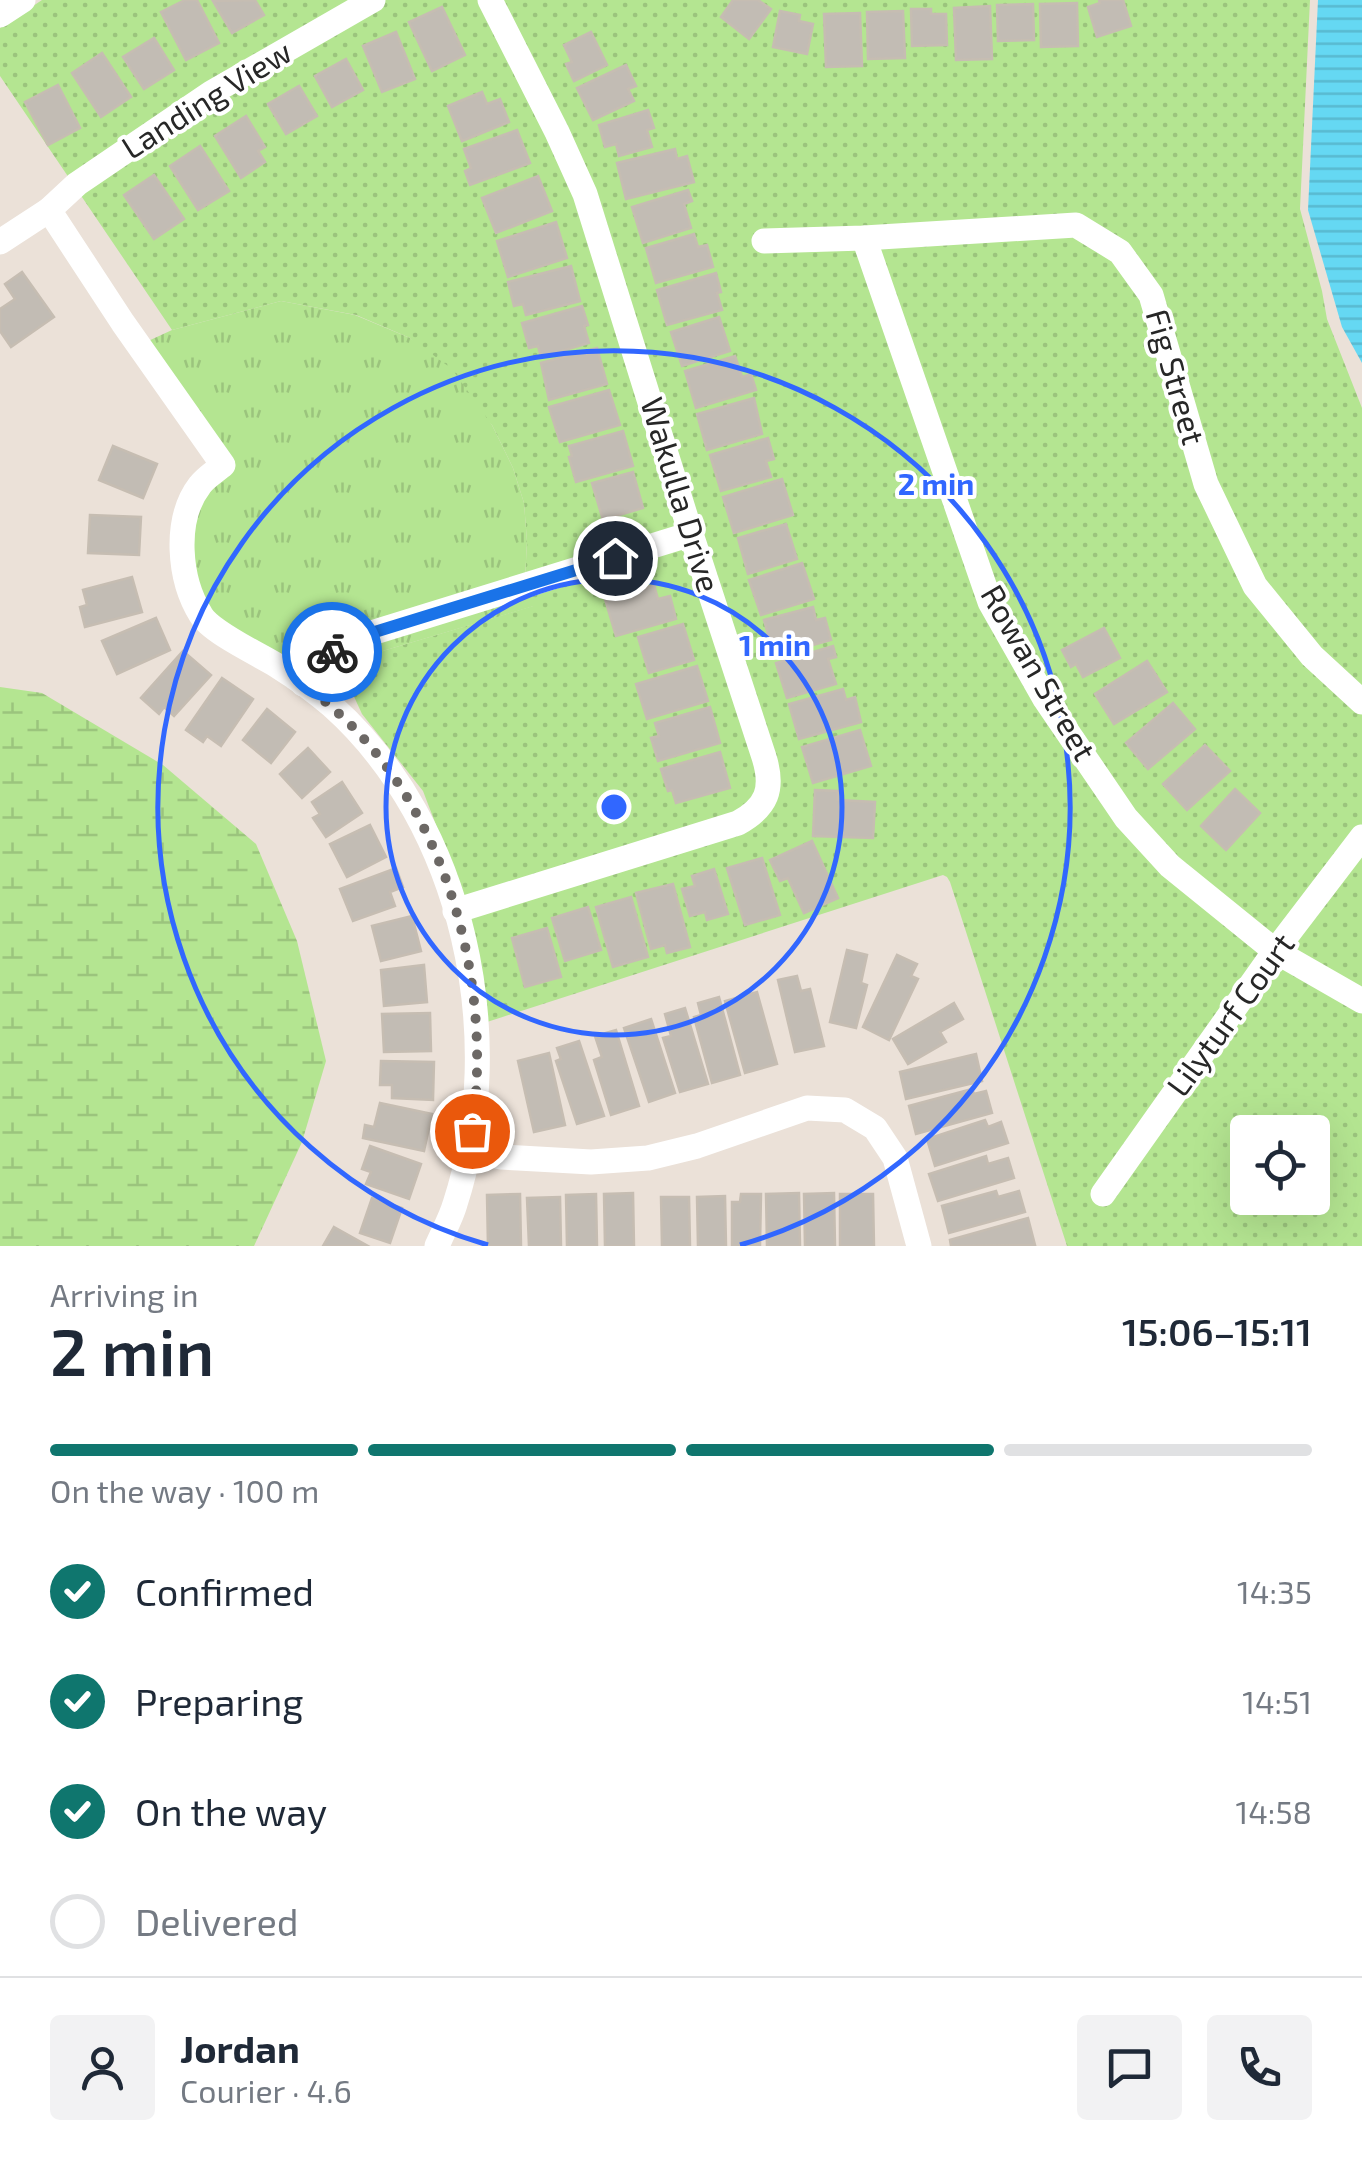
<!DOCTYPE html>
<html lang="en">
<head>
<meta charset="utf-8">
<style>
	:root { --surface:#fff; --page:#f2f2f3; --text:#1f2937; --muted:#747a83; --line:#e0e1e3; --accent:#0f766e }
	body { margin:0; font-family:"Exo 2",sans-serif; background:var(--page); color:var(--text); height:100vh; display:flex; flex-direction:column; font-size:38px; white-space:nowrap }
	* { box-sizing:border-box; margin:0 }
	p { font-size:32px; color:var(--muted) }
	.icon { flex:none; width:55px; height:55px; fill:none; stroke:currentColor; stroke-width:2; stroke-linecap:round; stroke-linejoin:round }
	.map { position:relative; height:1246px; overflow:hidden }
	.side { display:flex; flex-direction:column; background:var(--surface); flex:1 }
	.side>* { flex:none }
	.buttons { position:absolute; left:1230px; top:1115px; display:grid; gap:20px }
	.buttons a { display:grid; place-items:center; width:100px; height:100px; border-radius:10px; background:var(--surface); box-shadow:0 10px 40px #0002; font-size:50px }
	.pin { position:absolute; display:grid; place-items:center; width:85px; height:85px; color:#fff; margin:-42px; border:5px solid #fff; border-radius:50%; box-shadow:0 2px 10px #0007 }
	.courier { position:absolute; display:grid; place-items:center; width:100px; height:100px; margin:-50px; border:8px solid #1a73e8; border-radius:50%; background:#fff; color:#222; box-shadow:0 2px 12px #0007 }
	.summary em { font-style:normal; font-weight:600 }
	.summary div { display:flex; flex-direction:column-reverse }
	.summary { display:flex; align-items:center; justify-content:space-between; height:170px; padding:0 50px }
	h1 { font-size:65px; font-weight:600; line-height:75px }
	.bar { display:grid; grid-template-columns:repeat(4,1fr); gap:15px 10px; align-content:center; height:120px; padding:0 50px }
	.bar i { height:12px; border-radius:8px; background:var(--line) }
	.bar .current { background:var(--accent) }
	.bar p { grid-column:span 4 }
	.line { display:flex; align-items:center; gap:25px; padding:0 50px; border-top:2px solid var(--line) }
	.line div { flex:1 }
	.round { display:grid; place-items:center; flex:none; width:105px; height:105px; border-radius:10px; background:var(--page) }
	ol { padding:0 50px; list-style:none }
	li { display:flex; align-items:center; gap:30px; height:110px }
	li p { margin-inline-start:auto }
	li .icon { padding:10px; border-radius:50%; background:var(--accent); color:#fff; stroke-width:4 }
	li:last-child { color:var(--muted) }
	li i { width:55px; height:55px; border:5px solid var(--line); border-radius:50% }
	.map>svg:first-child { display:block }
</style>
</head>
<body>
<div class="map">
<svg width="1362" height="1246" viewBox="0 0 1362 1246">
	<defs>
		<pattern id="grass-dots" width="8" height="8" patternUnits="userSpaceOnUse" patternTransform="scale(2.5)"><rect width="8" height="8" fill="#b4e591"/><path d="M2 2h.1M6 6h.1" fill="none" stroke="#9bc47d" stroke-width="1.8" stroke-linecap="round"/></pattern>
		<pattern id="wetland-marsh" width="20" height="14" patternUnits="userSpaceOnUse" patternTransform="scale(2.5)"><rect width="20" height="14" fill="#b4e591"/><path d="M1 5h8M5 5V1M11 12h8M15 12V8" fill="none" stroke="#9bc47d"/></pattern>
		<pattern id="park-tufts" width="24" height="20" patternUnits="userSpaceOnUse" patternTransform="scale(2.5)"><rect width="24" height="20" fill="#b4e591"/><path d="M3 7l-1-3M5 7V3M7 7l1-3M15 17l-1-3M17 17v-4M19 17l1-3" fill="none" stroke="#9bc47d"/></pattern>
		<pattern id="water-rules" width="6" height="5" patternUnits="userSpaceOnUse" patternTransform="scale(2.5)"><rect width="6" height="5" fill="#65d8f3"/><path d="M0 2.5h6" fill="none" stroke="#58b9d0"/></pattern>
	</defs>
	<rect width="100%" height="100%" fill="#ebe1d8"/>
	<path fill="url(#grass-dots)" fill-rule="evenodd" d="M42,0H1310L1300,209L1322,291L1327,319L1362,408V1246H1067L950,882L947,877L943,875L487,1022L470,914L423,791L362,714L339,664L533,606L525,580L527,541L524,503L513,468L492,425L410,338L356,315L281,301L172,330L0,76V28ZM1248,1132H1312V1198H1248Z"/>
	<polygon fill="url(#wetland-marsh)" points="0,687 42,693 163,765 256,844 297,941 326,1061 302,1142 254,1246 0,1246"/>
	<polygon fill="url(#park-tufts)" points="281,301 355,315 410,338 452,369 492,425 513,468 524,503 527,541 525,580 534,606 339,664 334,655 287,687 220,633 180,562 217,461 146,342 172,330"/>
	<polygon fill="url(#water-rules)" points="1318,0 1362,0 1362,363 1342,327 1308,210"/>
	<g fill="#c2bcb4" stroke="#c6bdb2" stroke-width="2.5">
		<polygon points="185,0 197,0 219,43 186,60 161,12"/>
		<polygon points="255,0 264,15 232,33 213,1"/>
		<polygon points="733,0 758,0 771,9 749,39 721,17"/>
		<polygon points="1099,0 1123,0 1131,26 1097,37 1088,7 1100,3"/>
		<polygon points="1077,3 1078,46 1041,47 1040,4"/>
		<polygon points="1033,4 1034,40 998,41 997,5"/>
		<polygon points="990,6 992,59 956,60 954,8"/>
		<polygon points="442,7 465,55 432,71 409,22"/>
		<polygon points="911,9 931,9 931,14 946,14 947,45 912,46"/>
		<polygon points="780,11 800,15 799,21 813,24 807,54 773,47"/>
		<polygon points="903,11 905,58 868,59 867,12"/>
		<polygon points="860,13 862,66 826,67 824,14"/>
		<polygon points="396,32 415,79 382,92 363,46"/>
		<polygon points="591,32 607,65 574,81 566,64 572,62 564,45"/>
		<polygon points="154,38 174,70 144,89 123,57"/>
		<polygon points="102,53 131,97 101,117 72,73"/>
		<polygon points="346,59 363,90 332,107 315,76"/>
		<polygon points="626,65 636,86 628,89 634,101 593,120 577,88"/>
		<polygon points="58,85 80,128 48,145 25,102"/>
		<polygon points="299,86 317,116 286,134 268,104"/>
		<polygon points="482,92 487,104 500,99 509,122 462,141 448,106"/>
		<polygon points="648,110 654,128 647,130 652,147 619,156 616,144 605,147 599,125"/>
		<polygon points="246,116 265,147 258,151 265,162 241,178 215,136"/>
		<polygon points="517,130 530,163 470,185 465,171 471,168 464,149"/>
		<polygon points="200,146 229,191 198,210 170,166"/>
		<polygon points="675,149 677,159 687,156 694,182 626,199 617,163"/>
		<polygon points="154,175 184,219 154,239 124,195"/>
		<polygon points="538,176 552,211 496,233 482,198"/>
		<polygon points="688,190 692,201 684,204 691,228 643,243 632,207"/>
		<polygon points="556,222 567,258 508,277 497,241"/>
		<polygon points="694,234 698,247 707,245 713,267 656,283 646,248"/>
		<polygon points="571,266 580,301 526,315 523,304 514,306 508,282"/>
		<polygon points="22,272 54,317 11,347 0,331 0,309 15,299 5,284"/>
		<polygon points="716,273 721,292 717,293 722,310 667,325 657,290"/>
		<polygon points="582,306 588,325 584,326 589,343 541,357 538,346 529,348 522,323"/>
		<polygon points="719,317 730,351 682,366 671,332"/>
		<polygon points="597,348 607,384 549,400 541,363"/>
		<polygon points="735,356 742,377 751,374 756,390 696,408 685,371"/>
		<polygon points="609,390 620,425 560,442 549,407"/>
		<polygon points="754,398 762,434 707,450 697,414"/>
		<polygon points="623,431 633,466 576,482 569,457 572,456 569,446"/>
		<polygon points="768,438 774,459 766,461 771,477 721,491 710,455"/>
		<polygon points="113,446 157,464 143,498 99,480"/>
		<polygon points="633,472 643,508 603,520 592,483"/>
		<polygon points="782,479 793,515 734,533 723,497"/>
		<polygon points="90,515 141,517 139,555 88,553"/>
		<polygon points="786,524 797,559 748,574 738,538"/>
		<polygon points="802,563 814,599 761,615 749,580"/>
		<polygon points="132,577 142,612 85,627 80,607 87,605 83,590"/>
		<polygon points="654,585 658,599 670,596 676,619 616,636 605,599"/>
		<polygon points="813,607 816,620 825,618 831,640 774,656 764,620"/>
		<polygon points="156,618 170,650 117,674 102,641"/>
		<polygon points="683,624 694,660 649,673 638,637"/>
		<polygon points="1104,628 1120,658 1083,677 1076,664 1071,667 1062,650"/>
		<polygon points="833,646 836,657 828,659 836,684 787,698 776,663"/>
		<polygon points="183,651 211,675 174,716 164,707 159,714 141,698"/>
		<polygon points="1147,661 1167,692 1114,724 1095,694"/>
		<polygon points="697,666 708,701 647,719 636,684"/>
		<polygon points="222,678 253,699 221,746 207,736 203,742 186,730"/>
		<polygon points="843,689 846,700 855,697 861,722 799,739 789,704"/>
		<polygon points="1173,703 1195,729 1148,769 1126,743"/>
		<polygon points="710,707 720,743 658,761 651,738 659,736 655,723"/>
		<polygon points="267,709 295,732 271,763 243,740"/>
		<polygon points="860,730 871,766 813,783 802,747"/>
		<polygon points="1205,745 1230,771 1187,810 1163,784"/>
		<polygon points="308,748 330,772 302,798 280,774"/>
		<polygon points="720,752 730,788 676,803 672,790 668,791 661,769"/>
		<polygon points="342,782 362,813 326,837 313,818 320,814 312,802"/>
		<polygon points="1235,789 1260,813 1226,850 1201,826"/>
		<polygon points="815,790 838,791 838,800 875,802 873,838 813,836"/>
		<polygon points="370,825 386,857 347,877 330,844"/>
		<polygon points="812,841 838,898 804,913 788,878 780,881 770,860"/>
		<polygon points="762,858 780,915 745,925 727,868"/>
		<polygon points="396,868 403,887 390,892 395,906 353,921 340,889"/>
		<polygon points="714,869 728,914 707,920 705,912 690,916 682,889 695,886 692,876"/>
		<polygon points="673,884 690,947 667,953 665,945 651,949 636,893"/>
		<polygon points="631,897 648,957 613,967 596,907"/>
		<polygon points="588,907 601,950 565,961 552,918"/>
		<polygon points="412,916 421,951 381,961 372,926"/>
		<polygon points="547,928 561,977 525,987 512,938"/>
		<polygon points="847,950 867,955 861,983 867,985 856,1028 830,1022"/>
		<polygon points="897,955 917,964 911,976 918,979 889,1040 863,1027"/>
		<polygon points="424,965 427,1002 384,1006 381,970"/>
		<polygon points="797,976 801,991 810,989 824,1046 795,1052 778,980"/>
		<polygon points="757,992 777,1064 745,1073 725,1001"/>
		<polygon points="719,997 740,1075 712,1083 694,1017 701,1015 698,1003"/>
		<polygon points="954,1003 963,1019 940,1032 946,1042 908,1064 893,1039"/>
		<polygon points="685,1008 708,1084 680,1092 663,1038 671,1036 665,1014"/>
		<polygon points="430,1013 431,1051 384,1052 382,1014"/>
		<polygon points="651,1019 675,1093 649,1102 624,1028"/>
		<polygon points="616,1030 639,1106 611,1115 594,1060 602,1057 595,1036"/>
		<polygon points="579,1041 604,1116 577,1124 556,1061 561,1059 557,1048"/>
		<polygon points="549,1053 565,1125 534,1132 518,1061"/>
		<polygon points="976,1054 982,1081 906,1099 900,1072"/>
		<polygon points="381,1061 434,1062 433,1100 392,1098 392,1085 380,1085"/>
		<polygon points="972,1089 974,1094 986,1091 992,1113 916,1134 909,1106"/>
		<polygon points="380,1103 432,1114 424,1151 363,1138 365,1125 374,1127"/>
		<polygon points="985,1120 988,1127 1001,1122 1008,1143 935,1166 927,1139"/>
		<polygon points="370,1146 421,1164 409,1199 366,1184 371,1172 362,1169"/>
		<polygon points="986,1156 988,1164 1008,1158 1014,1178 938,1201 929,1174"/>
		<polygon points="996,1191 998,1197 1019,1191 1025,1212 949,1233 942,1206"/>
		<polygon points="633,1193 634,1246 605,1246 604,1194"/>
		<polygon points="799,1193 800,1246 767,1246 766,1194"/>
		<polygon points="834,1193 835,1246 805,1246 804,1194"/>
		<polygon points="520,1194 521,1246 488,1246 487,1195"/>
		<polygon points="596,1194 597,1246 567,1246 566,1195"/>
		<polygon points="741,1194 761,1194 760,1246 732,1246 732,1202 740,1202"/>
		<polygon points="840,1194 873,1194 874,1246 840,1246"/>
		<polygon points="725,1196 726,1246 698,1246 697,1197"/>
		<polygon points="560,1197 561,1246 529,1246 527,1198"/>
		<polygon points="661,1197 689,1197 690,1246 662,1246"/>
		<polygon points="372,1198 402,1208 390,1243 360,1233"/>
		<polygon points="1028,1218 1035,1245 951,1246 950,1240"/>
		<polygon points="334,1227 368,1246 323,1246"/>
	</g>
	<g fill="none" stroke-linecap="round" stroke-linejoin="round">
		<g stroke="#fff" stroke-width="25">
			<polyline points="0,15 23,0"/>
			<path d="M49,210L123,323L223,465C216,471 205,478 200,485C173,520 179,580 201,615C211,632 258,654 276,665C295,677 315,691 332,706C464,824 509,1038 455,1204C451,1218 443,1232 437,1246"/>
			<polyline points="864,238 990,602 1045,699 1126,818 1170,866 1275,951 1362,1001"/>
			<polyline points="764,241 864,238 1076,225 1120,252 1151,295 1206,484 1255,586 1312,656 1362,702"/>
			<polyline points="0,242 49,210 77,184 211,93 373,0"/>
			<path d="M303,684C325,655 332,651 365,635L691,534"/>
			<path d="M455,911L738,823C767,807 774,789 764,757L691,534L585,194L557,132L490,0"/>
			<polyline points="469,1151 501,1157 591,1162 648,1158 697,1146 807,1108 845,1110 875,1128 895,1158 919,1246"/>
			<polyline points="1103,1194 1275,951 1362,837"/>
		</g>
	</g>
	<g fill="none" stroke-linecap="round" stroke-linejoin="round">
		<path stroke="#6c6865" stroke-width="10" stroke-dasharray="0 18" d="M332,652L320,662L303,684C328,703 351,723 371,747C457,849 491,1000 472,1131"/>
		<polyline stroke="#1a73e8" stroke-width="12" points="332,652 365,635 615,558"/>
	</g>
	<g fill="none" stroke="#3167ff" stroke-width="5">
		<circle cx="614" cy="807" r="228"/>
		<path d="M488 1245A456 456 0 1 1 740 1245"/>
	</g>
	<g text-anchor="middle" stroke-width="8" stroke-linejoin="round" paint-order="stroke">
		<g font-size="32" fill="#272727" stroke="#fff">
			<text transform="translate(207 100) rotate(-32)" y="11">Landing View</text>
			<text transform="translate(1175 377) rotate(74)" y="11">Fig Street</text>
			<text transform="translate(680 495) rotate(73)" y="11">Wakulla Drive</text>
			<text transform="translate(1038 673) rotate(60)" y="11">Rowan Street</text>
			<text transform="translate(1231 1015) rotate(-54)" y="11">Lilyturf Court</text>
		</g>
	</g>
	<circle cx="614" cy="807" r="15" fill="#3167ff" stroke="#fff" stroke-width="5"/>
	<g font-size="30" text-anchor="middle" font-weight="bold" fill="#3167ff" stroke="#fff" stroke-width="8" stroke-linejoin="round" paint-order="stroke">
		<text x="936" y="495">2 min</text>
		<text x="775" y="656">1 min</text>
	</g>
</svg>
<div class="buttons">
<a><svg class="icon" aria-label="locate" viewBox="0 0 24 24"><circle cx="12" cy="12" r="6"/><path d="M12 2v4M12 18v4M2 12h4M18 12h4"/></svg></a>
</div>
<div class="pin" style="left:472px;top:1131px;background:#ea580c"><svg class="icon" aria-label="bag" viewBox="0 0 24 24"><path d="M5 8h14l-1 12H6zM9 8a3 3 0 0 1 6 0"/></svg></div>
<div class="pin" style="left:615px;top:558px;background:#1f2937"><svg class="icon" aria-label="home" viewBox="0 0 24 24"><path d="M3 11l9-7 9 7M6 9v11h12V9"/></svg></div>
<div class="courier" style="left:332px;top:652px"><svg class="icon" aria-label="bike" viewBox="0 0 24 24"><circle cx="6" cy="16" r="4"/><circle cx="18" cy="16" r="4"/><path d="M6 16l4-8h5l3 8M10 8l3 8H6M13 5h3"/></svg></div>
</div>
<section class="side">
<div class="summary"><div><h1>2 min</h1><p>Arriving in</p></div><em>15:06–15:11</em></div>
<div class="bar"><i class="current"></i><i class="current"></i><i class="current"></i><i></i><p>On the way · 100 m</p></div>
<ol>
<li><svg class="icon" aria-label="check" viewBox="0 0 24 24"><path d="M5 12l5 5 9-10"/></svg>Confirmed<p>14:35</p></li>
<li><svg class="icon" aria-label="check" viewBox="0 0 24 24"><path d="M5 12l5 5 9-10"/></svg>Preparing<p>14:51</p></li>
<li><svg class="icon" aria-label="check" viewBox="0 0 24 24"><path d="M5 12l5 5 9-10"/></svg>On the way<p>14:58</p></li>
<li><i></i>Delivered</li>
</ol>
<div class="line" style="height:180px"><a class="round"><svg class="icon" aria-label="person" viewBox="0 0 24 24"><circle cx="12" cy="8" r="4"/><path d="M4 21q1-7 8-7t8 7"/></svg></a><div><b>Jordan</b><p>Courier · 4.6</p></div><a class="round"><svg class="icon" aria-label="chat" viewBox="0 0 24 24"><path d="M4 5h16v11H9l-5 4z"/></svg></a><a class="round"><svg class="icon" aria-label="phone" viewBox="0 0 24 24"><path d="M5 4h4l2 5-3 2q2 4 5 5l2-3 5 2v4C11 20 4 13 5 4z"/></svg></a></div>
</section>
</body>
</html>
